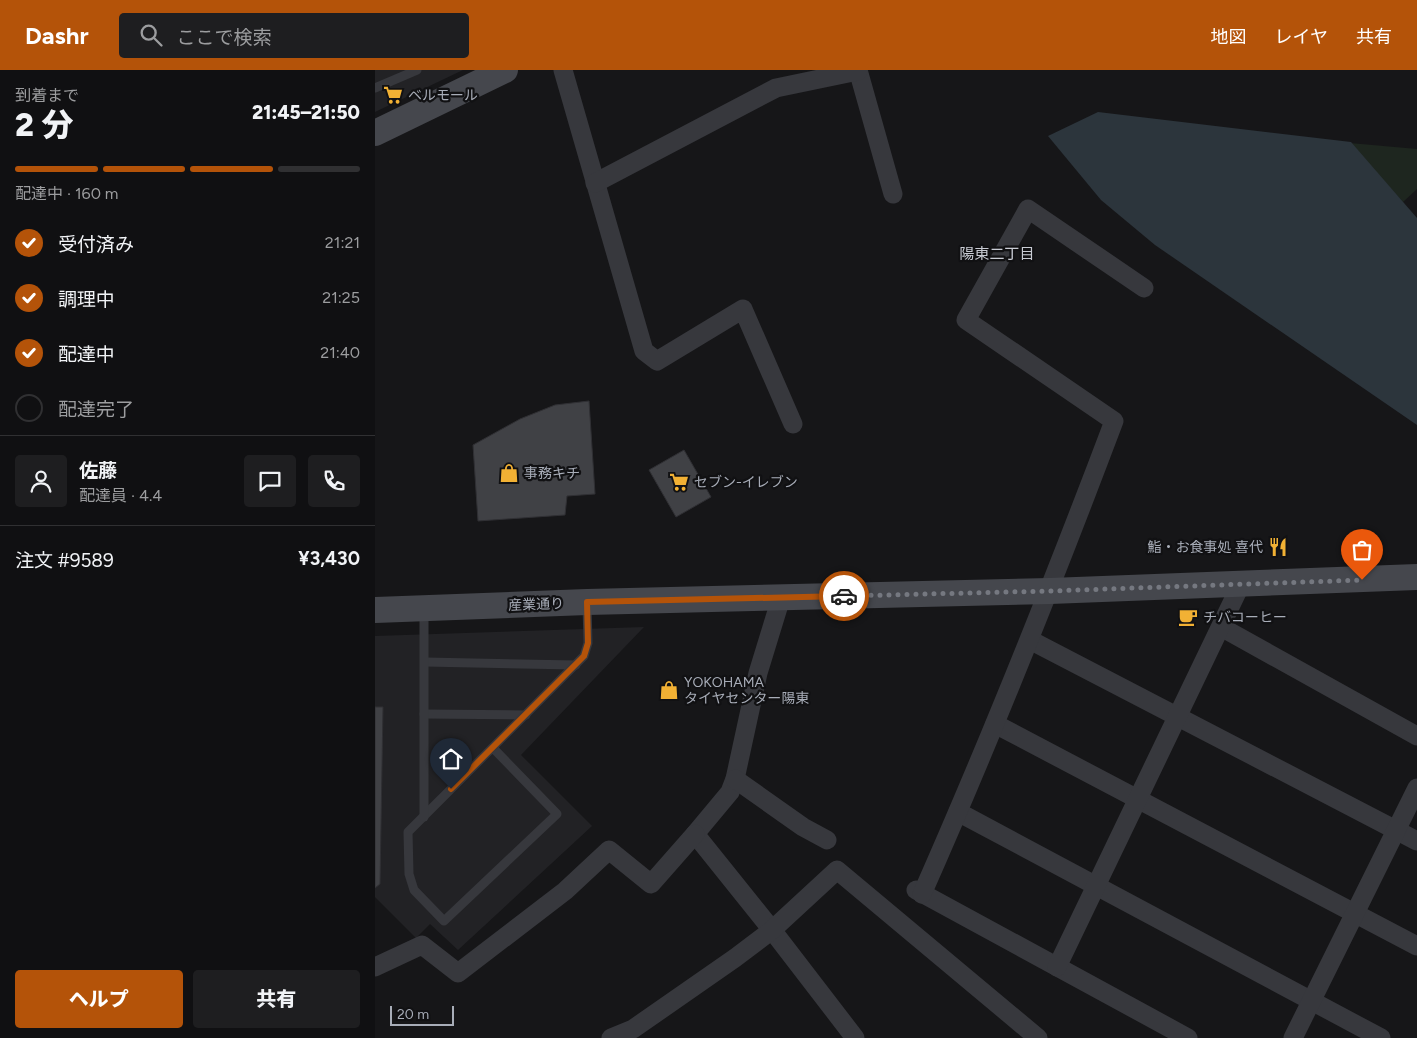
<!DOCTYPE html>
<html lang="ja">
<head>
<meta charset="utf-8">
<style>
	:root { --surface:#101012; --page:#1e1e20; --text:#f1f3f6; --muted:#9c9d9f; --line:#303032; --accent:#b45309 }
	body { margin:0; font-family:Figtree,"Noto Sans JP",sans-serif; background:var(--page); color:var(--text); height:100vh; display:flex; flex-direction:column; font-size:19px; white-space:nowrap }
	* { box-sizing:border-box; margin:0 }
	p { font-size:16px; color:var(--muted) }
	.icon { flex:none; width:28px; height:28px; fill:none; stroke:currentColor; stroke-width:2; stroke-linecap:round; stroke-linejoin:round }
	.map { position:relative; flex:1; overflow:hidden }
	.panel { display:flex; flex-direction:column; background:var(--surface); width:375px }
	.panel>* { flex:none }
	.scale { position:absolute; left:15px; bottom:12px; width:64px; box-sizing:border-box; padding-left:5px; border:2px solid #a8adb8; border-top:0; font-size:14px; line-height:18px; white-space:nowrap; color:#a8adb8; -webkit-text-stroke:4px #111113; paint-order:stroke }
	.pin { position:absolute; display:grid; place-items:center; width:42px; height:42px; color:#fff; margin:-51px -21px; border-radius:50% 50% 50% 0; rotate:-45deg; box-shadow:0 0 5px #0007 }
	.pin .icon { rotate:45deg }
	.courier { position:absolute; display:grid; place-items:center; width:50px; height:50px; margin:-25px; border:4px solid #b45309; border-radius:50%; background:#fff; color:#222; box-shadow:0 1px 6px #0007 }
	.overview em { font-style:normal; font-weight:800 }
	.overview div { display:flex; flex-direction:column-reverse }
	.overview { display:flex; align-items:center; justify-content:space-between; height:85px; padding:0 15px }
	h1 { font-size:32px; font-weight:800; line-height:38px }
	.bar { display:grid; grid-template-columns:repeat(4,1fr); gap:8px 5px; align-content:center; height:60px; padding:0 15px }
	.bar i { height:6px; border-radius:4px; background:var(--line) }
	.bar .on { background:var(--accent) }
	.bar p { grid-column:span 4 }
	.line { display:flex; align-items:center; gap:12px; padding:0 15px; border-top:1px solid var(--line) }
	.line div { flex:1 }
	.round { display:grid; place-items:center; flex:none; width:52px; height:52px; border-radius:5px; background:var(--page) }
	ol { padding:0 15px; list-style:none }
	li { display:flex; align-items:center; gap:15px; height:55px }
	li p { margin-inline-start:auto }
	li .icon { padding:5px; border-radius:50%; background:var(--accent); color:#fff; stroke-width:4 }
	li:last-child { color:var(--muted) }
	li i { width:28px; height:28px; border:2px solid var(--line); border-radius:50% }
	.cta { display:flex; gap:10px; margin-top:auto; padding:10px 15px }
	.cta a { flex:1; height:58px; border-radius:5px; background:var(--accent); color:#fff; font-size:20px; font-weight:800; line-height:58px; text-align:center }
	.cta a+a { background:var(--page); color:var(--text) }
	header { display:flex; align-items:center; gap:30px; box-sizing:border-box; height:70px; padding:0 25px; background:var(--accent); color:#fff }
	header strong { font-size:24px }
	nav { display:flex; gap:28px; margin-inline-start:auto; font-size:18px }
	.search { width:350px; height:45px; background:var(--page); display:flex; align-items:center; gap:12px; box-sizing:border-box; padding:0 18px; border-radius:5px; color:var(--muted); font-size:19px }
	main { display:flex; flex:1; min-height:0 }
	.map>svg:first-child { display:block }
</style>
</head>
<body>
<header>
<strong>Dashr</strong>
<div class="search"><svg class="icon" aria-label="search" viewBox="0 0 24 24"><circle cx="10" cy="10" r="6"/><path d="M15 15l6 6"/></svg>ここで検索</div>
<nav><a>地図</a><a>レイヤ</a><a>共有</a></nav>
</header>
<main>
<section class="panel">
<div class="overview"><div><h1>2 分</h1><p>到着まで</p></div><em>21:45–21:50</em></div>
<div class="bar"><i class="on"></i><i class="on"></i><i class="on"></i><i></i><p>配達中 · 160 m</p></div>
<ol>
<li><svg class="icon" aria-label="check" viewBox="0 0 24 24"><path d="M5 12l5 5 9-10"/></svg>受付済み<p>21:21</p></li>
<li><svg class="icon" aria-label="check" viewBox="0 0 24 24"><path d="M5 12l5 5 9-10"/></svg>調理中<p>21:25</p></li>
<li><svg class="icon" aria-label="check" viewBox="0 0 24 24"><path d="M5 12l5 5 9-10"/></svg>配達中<p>21:40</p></li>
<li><i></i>配達完了</li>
</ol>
<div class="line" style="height:90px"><a class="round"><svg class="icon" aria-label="person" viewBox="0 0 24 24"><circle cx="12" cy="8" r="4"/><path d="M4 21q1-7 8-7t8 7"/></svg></a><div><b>佐藤</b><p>配達員 · 4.4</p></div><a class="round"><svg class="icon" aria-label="chat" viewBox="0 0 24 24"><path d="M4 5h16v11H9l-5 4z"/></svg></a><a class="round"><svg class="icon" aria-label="phone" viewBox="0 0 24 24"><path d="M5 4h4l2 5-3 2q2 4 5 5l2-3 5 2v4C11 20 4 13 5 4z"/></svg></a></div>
<div class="line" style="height:65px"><div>注文 #9589</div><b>¥3,430</b></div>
<div class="cta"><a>ヘルプ</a><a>共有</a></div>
</section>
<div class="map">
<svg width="1042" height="968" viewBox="0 0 1042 968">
	<rect width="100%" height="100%" fill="#161618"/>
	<g fill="#222225">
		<polygon points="0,0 88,0 0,42"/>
		<polygon points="269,557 146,685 217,756 83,880 55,854 41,868 0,827 0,566"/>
	</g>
	<polygon fill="#1e261f" points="975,73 1042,79 1042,119 1028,132"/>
	<polygon fill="#2c353c" points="723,42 976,72 1042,148 1042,355 780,175 726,130 673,66"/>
	<g fill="#404145" stroke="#303034">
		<polygon points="214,331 220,424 192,426 190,445 103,451 98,375 145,349 180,335"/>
		<polygon points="309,380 336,427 301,447 274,400"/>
		<polygon points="0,637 8,637 5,814 0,818"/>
	</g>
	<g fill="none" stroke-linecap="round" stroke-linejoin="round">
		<g stroke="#37383d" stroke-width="9">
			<polyline points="0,18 42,0"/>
			<polyline points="50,592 201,595"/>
			<polyline points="49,644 151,645"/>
			<polyline points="118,678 182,744 69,851 39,820 34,804 33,762 209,586 213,573 212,535"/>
			<polyline points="49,747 49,540"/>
		</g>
		<g stroke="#37383d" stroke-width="19">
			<polyline points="188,0 269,281 282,291 368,239 418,354"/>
			<polyline points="483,0 518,124"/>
			<polyline points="220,113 401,18 483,1"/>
			<polyline points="406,528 383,603 360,709 355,722 320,764 397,860 480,968"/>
			<polyline points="846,557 1042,666"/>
			<polyline points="655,570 1042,771"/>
			<polyline points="620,654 1042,876"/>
			<polyline points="360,709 428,757 452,770"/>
			<polyline points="583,742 1006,968"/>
			<polyline points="541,820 813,968"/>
			<path d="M547,824C616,668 679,510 739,351L591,250L653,139L769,218"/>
			<polyline points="0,897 47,875 83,903 190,821 234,780 276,814 320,764"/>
			<polyline points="682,897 866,514"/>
			<polyline points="236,968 258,959 360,888 397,860 462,800 663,968"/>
			<polyline points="918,968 1042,718"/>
		</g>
		<g stroke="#45474d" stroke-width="26">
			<polyline points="0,63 130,0"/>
			<polyline points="0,540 212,532 675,521 1042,507"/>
		</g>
	</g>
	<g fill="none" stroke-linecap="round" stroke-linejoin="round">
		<polyline stroke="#757880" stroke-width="5" stroke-dasharray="0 9" points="469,526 675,521 987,510"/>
		<polyline stroke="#b45309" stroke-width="6" points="76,719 209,586 213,573 212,532 469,526"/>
	</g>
	<defs>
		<g id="supermarket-bare" transform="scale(1.5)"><path d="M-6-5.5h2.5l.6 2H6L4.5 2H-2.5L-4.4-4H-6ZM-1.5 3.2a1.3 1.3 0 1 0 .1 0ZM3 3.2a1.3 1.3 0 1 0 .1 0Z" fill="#f2b134" stroke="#111113" stroke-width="2.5" paint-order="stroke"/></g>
		<g id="shop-bare" transform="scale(1.5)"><path d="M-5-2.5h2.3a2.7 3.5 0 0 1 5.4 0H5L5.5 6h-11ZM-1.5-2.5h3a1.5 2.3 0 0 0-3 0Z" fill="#f2b134" stroke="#111113" stroke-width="2.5" paint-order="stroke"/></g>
		<g id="restaurant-bare" transform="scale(1.5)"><path d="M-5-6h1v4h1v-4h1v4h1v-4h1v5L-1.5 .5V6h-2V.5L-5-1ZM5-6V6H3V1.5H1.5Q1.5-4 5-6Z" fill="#f2b134" stroke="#111113" stroke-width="2.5" paint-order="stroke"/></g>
		<g id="cafe-bare" transform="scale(1.5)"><path d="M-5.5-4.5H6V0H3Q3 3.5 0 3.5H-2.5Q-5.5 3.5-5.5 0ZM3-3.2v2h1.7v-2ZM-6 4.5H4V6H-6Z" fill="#f2b134" stroke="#111113" stroke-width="2.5" paint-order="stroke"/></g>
	</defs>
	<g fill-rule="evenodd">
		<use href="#supermarket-bare" x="18" y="25"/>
		<use href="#shop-bare" x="134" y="403"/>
		<use href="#supermarket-bare" x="304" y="412"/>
		<use href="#restaurant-bare" x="903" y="477"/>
		<use href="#cafe-bare" x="813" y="547"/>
		<use href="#shop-bare" x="294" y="620"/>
	</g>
	<g text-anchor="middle" stroke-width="4.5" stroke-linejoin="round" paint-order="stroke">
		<g font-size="14" fill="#a8adb8" stroke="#111113" text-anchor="start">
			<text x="33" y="30">ベルモール</text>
			<text x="149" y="408">事務キチ</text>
			<text x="319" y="417">セブン-イレブン</text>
			<text x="888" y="482" text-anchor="end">鮨・お食事処 喜代</text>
			<text x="828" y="552">チバコーヒー</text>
			<text x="309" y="617">YOKOHAMA<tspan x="309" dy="16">タイヤセンター陽東</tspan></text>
		</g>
		<g font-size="14" fill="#a8adb8" stroke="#111113">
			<text transform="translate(161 534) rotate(-2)" y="5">産業通り</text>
		</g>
		<g font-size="15" fill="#c9ccd4" stroke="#111113">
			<text x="622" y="189">陽東二丁目</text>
		</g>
	</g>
</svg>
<div class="scale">20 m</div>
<div class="pin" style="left:987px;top:510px;background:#ea580c"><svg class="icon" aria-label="bag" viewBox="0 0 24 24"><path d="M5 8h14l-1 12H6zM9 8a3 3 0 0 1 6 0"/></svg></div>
<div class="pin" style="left:76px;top:719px;background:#1f2937"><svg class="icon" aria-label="home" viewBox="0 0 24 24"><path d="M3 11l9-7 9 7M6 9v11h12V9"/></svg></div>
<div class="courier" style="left:469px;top:526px"><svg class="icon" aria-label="car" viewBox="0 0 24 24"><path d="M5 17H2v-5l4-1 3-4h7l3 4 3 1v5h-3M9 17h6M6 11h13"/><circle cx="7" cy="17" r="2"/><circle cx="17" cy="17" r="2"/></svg></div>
</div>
</main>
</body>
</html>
